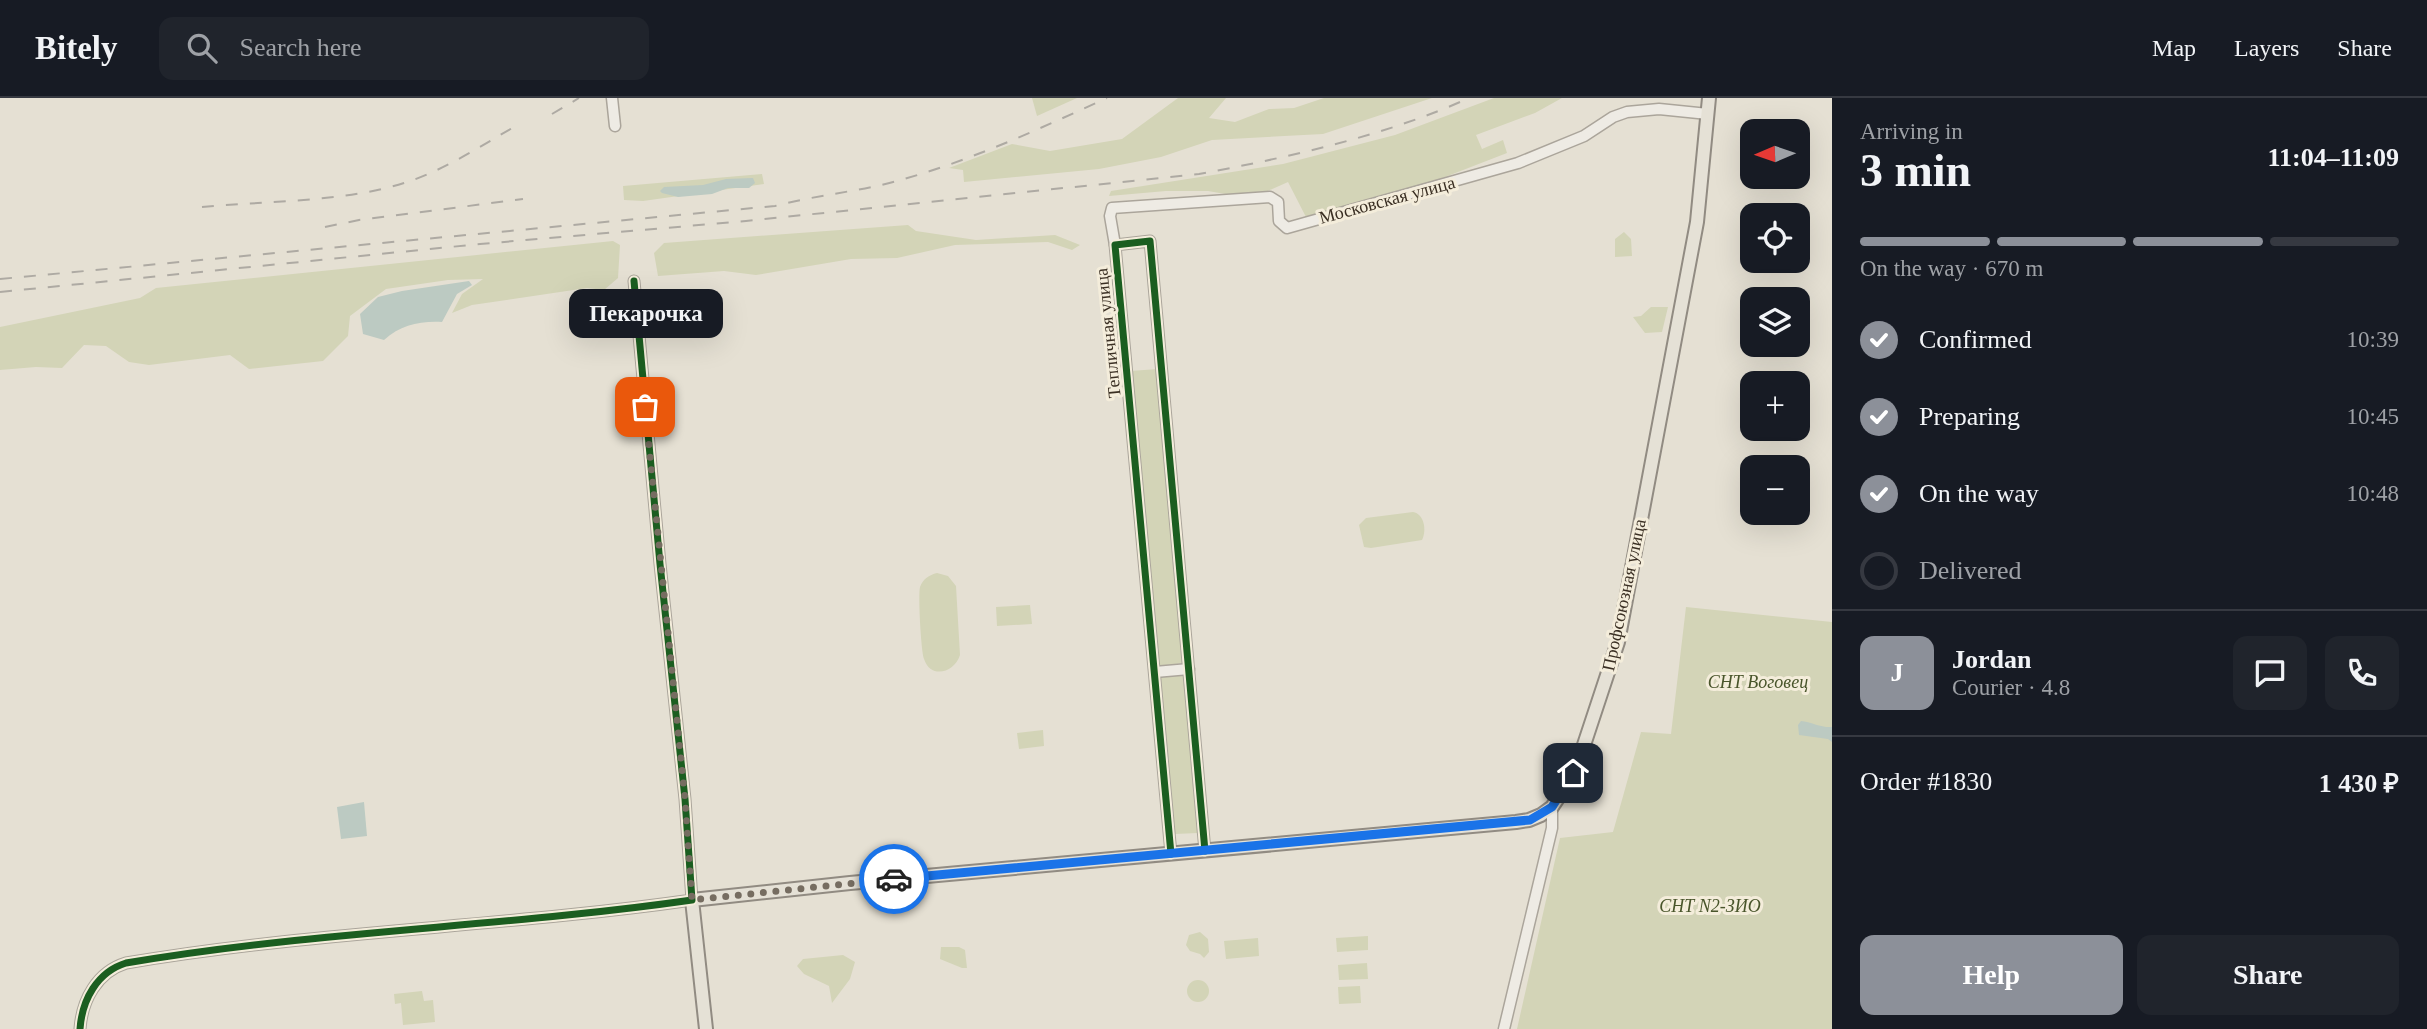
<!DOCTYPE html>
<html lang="en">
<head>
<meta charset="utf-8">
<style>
	:root { --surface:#171b24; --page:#20242c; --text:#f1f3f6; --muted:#9ea1a6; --line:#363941; --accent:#8c9099 }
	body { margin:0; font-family:Georgia,serif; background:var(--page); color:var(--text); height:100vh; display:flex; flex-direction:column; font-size:26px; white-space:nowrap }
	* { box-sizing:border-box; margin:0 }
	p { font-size:23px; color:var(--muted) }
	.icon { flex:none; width:38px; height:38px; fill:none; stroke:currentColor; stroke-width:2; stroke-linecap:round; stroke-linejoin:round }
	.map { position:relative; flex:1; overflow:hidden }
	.drawer { display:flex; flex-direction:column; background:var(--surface); width:595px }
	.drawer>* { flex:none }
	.needle { width:46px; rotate:268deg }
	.buttons { position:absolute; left:1740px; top:21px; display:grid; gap:14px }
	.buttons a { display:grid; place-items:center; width:70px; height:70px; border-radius:14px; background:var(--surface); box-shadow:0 7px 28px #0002; font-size:35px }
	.pin { position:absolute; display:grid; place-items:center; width:60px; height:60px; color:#fff; margin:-30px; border-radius:14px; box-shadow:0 4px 10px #0006 }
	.courier { position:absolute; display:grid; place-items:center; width:70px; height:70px; margin:-35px; border:5px solid #1a73e8; border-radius:50%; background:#fff; color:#222; box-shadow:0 2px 9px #0007 }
	.bubble { position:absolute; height:49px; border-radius:14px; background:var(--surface); box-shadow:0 7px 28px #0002; font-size:23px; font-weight:700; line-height:49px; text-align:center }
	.head em { font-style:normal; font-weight:700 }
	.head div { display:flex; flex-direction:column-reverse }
	.head { display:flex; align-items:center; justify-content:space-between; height:119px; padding:0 28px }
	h1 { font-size:46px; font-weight:700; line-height:52px }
	.bar { display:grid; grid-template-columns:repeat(4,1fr); gap:10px 7px; align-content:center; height:84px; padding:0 28px }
	.bar i { height:9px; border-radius:5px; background:var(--line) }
	.bar .selected { background:var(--accent) }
	.bar p { grid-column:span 4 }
	.line { display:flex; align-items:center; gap:18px; padding:0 28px; border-top:2px solid var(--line) }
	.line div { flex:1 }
	.round { display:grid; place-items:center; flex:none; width:74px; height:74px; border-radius:14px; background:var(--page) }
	ol { padding:0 28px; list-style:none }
	li { display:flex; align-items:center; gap:21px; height:77px }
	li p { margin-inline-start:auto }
	li .icon { padding:7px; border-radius:50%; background:var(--accent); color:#fff; stroke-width:4 }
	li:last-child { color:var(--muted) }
	li i { width:38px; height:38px; border:4px solid var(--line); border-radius:50% }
	.button { display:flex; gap:14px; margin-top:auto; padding:14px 28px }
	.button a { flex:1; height:80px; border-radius:14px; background:var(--accent); color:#fff; font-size:28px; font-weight:700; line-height:80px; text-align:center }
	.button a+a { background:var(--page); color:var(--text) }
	header { display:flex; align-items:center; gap:42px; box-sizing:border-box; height:98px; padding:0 35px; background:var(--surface); border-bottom:2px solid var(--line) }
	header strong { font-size:33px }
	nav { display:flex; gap:38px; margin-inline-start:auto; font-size:24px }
	.search { width:490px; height:63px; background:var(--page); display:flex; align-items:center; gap:18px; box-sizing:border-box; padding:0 24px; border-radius:14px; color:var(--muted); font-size:26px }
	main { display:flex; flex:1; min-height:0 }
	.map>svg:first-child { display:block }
</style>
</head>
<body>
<header>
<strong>Bitely</strong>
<div class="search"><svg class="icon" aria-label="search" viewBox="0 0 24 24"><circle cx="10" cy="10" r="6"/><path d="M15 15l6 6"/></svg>Search here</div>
<nav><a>Map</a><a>Layers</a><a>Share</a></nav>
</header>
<main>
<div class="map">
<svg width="1832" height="931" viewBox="0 0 1832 931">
	<rect width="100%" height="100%" fill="#e5e0d3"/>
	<g fill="#d3d4b7">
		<polygon points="1032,0 1077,0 1037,18"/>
		<polygon points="1178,0 1226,0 1209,20 1235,24 1269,11 1294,10 1324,0 1432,0 1323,36 1212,42 1161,59 1099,71 964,84 963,72 949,70 1012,46 1050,53 1122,41"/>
		<polygon points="1494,0 1562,0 1535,15 1476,37 1482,51 1503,42 1507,55 1396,98 1306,119 1288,84 1263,95 1237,98 1208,93 1166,93 1109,98 1111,93 1283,66 1395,37"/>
		<polygon points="762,76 764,86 643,103 624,102 623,88"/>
		<polygon points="908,127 916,133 976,142 1055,137 1080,147 1072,152 1048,144 955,147 897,160 851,161 756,177 724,173 658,178 654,155 664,145"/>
		<polygon points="1624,134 1631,141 1632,158 1615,159 1615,141"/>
		<polygon points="613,143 620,147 618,180 604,192 587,190 472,207 452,215 462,196 483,181 448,182 386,191 350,218 348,238 323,263 249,271 230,257 149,267 129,264 106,248 84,247 62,270 36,269 0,272 0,229 140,200 156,190"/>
		<polygon points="1651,209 1668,209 1662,234 1645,235 1633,219 1641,218"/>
		<polygon points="1158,271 1183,565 1160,568 1130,273"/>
		<path d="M1413,414C1424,416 1427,432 1422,442L1371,450L1364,449L1359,427L1366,420Z"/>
		<path d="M937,475L948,478L956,488L960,557C955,574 931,582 924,561C921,553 918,497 920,489C923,481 929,477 937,475Z"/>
		<polygon points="1030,507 1032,526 997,528 996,509"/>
		<polygon points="1686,509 1832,524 1832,931 1517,931 1560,740 1613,734 1641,634 1671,636"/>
		<polygon points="1184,576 1198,735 1175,736 1160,579"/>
		<polygon points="1043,632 1044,648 1019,651 1017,635"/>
		<polygon points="1200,834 1208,841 1209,854 1204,860 1200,856 1190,853 1186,847 1189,837"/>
		<polygon points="1368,838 1368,852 1337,854 1336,840"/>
		<polygon points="1258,840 1259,858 1226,861 1224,843"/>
		<polygon points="941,849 959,849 965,852 967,870 962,870 940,861"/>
		<polygon points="843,857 855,864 850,881 832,905 829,888 804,876 797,868 803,861"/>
		<polygon points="1367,865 1368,881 1339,882 1338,867"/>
		<circle cx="1198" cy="893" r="11"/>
		<polygon points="1360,888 1361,905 1339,906 1338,889"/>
		<polygon points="422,893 424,903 433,902 435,924 403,927 401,905 395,906 394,896"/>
	</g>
	<g fill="#bccac2">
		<polygon points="753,80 755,85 749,90 728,90 712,96 678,99 662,95 660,93 664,89 703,87 726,81"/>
		<path d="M469,183L472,187L457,196L442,224C419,223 401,227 384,242L363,236L360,216L378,199L402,193Z"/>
		<path d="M1801,623C1811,624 1822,630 1832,629V644L1828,641L1799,637L1798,627Z"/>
		<polygon points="364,704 367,738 341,741 337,709"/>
	</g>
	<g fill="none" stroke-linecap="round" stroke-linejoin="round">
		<g stroke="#aba59b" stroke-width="13">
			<g id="minor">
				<polyline points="612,0 615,28"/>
				<polyline points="1115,147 1110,118 1112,110 1270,99 1278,104 1279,123 1287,130 1518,65 1584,38 1613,19 1627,14 1659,11 1708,16"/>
				<polyline points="1155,574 1189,571"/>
				<polyline points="1171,756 1115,147 1150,143 1205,753"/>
				<path d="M80,931C82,902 97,874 126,865C313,833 504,829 692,802L685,701L660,466L634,183"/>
				<polyline points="1504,931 1552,730 1552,709"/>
			</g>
		</g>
		<g stroke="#918b82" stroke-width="16">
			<polyline id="major" points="706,931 692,802 850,785 1516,724 1529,722 1541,717 1552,709 1566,688 1579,662 1618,544 1697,124 1709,0"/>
		</g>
		<use href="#minor" stroke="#eeebe4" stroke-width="10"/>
		<use href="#major" stroke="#e5e1d6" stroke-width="12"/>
		<g stroke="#aeaaa3" stroke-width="2" stroke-dasharray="12 12" stroke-linecap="butt">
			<polyline points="552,16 579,0"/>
			<path d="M202,109C266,103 345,104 404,85C443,73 479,49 514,29"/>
			<polyline points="325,129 359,122 523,101"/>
			<path d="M0,181L775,108C816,97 857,94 897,83C970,63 1039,31 1107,0"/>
			<path d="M0,194L480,146L746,123L1199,76C1286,60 1388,37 1469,0"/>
		</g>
		<g stroke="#f4eddb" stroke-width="11">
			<g id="cycleway">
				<polyline points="1171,756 1115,147 1150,143 1205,753"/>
				<path d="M80,931C82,902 97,874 126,865C313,833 504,829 692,802L685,701L660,466L634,183"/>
			</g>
		</g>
		<use href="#cycleway" stroke="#1b5e20" stroke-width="7"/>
	</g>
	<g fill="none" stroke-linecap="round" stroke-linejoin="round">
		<polyline stroke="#766d61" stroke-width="7" stroke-dasharray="0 12.6" points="645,309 685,701 692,802 894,781"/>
		<polyline stroke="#1a73e8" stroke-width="9" points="894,781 1530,722 1552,709 1573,675"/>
	</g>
	<g text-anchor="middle" stroke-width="6" stroke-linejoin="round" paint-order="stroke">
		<g font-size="18" fill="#3a2f23" stroke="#f4eddb">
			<text transform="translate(1387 102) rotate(-15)" y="6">Московская улица</text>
			<text transform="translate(1108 235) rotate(-96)" y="6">Тепличная улица</text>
			<text transform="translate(1624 497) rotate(-78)" y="6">Профсоюзная улица</text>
		</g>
		<g font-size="18" font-style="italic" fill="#49552b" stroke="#f4eddb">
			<text x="1758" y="590">СНТ Воговец</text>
			<text x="1710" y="814">СНТ N2-ЗИО</text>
		</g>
	</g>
</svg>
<div class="buttons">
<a><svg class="needle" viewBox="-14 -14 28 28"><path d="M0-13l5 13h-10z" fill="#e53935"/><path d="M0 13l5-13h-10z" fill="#9ea1a6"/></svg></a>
<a><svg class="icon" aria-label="locate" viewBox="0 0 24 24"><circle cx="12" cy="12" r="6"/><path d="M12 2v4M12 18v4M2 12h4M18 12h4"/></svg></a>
<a><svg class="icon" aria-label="layers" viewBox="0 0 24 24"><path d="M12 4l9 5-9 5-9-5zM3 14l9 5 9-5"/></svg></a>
<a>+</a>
<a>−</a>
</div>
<div class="pin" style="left:645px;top:309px;background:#ea580c"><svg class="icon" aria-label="bag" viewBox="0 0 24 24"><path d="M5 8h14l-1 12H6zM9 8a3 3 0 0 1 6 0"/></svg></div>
<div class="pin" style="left:1573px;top:675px;background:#1f2937"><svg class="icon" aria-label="home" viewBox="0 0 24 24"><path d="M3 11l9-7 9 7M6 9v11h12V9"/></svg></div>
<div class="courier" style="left:894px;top:781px"><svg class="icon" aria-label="car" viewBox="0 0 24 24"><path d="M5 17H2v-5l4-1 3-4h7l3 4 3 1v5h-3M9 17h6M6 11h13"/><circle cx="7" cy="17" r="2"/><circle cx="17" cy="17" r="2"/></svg></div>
<div class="bubble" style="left:569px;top:191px;width:154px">Пекарочка</div>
</div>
<section class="drawer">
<div class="head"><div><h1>3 min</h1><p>Arriving in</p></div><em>11:04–11:09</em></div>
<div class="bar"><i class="selected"></i><i class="selected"></i><i class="selected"></i><i></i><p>On the way · 670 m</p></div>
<ol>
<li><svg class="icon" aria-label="check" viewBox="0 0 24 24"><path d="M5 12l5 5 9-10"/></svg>Confirmed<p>10:39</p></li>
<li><svg class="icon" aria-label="check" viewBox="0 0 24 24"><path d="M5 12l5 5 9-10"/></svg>Preparing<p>10:45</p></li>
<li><svg class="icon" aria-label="check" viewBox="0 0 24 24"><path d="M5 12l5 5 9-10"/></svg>On the way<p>10:48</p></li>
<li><i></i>Delivered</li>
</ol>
<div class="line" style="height:126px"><b class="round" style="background:var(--accent);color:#fff">J</b><div><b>Jordan</b><p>Courier · 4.8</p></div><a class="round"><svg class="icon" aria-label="chat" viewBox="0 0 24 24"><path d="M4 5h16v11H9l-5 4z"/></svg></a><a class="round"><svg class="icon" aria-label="phone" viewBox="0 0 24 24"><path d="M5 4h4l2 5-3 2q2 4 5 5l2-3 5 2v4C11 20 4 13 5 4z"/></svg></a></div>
<div class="line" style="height:91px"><div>Order #1830</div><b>1 430 ₽</b></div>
<div class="button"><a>Help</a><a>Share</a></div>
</section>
</main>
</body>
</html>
